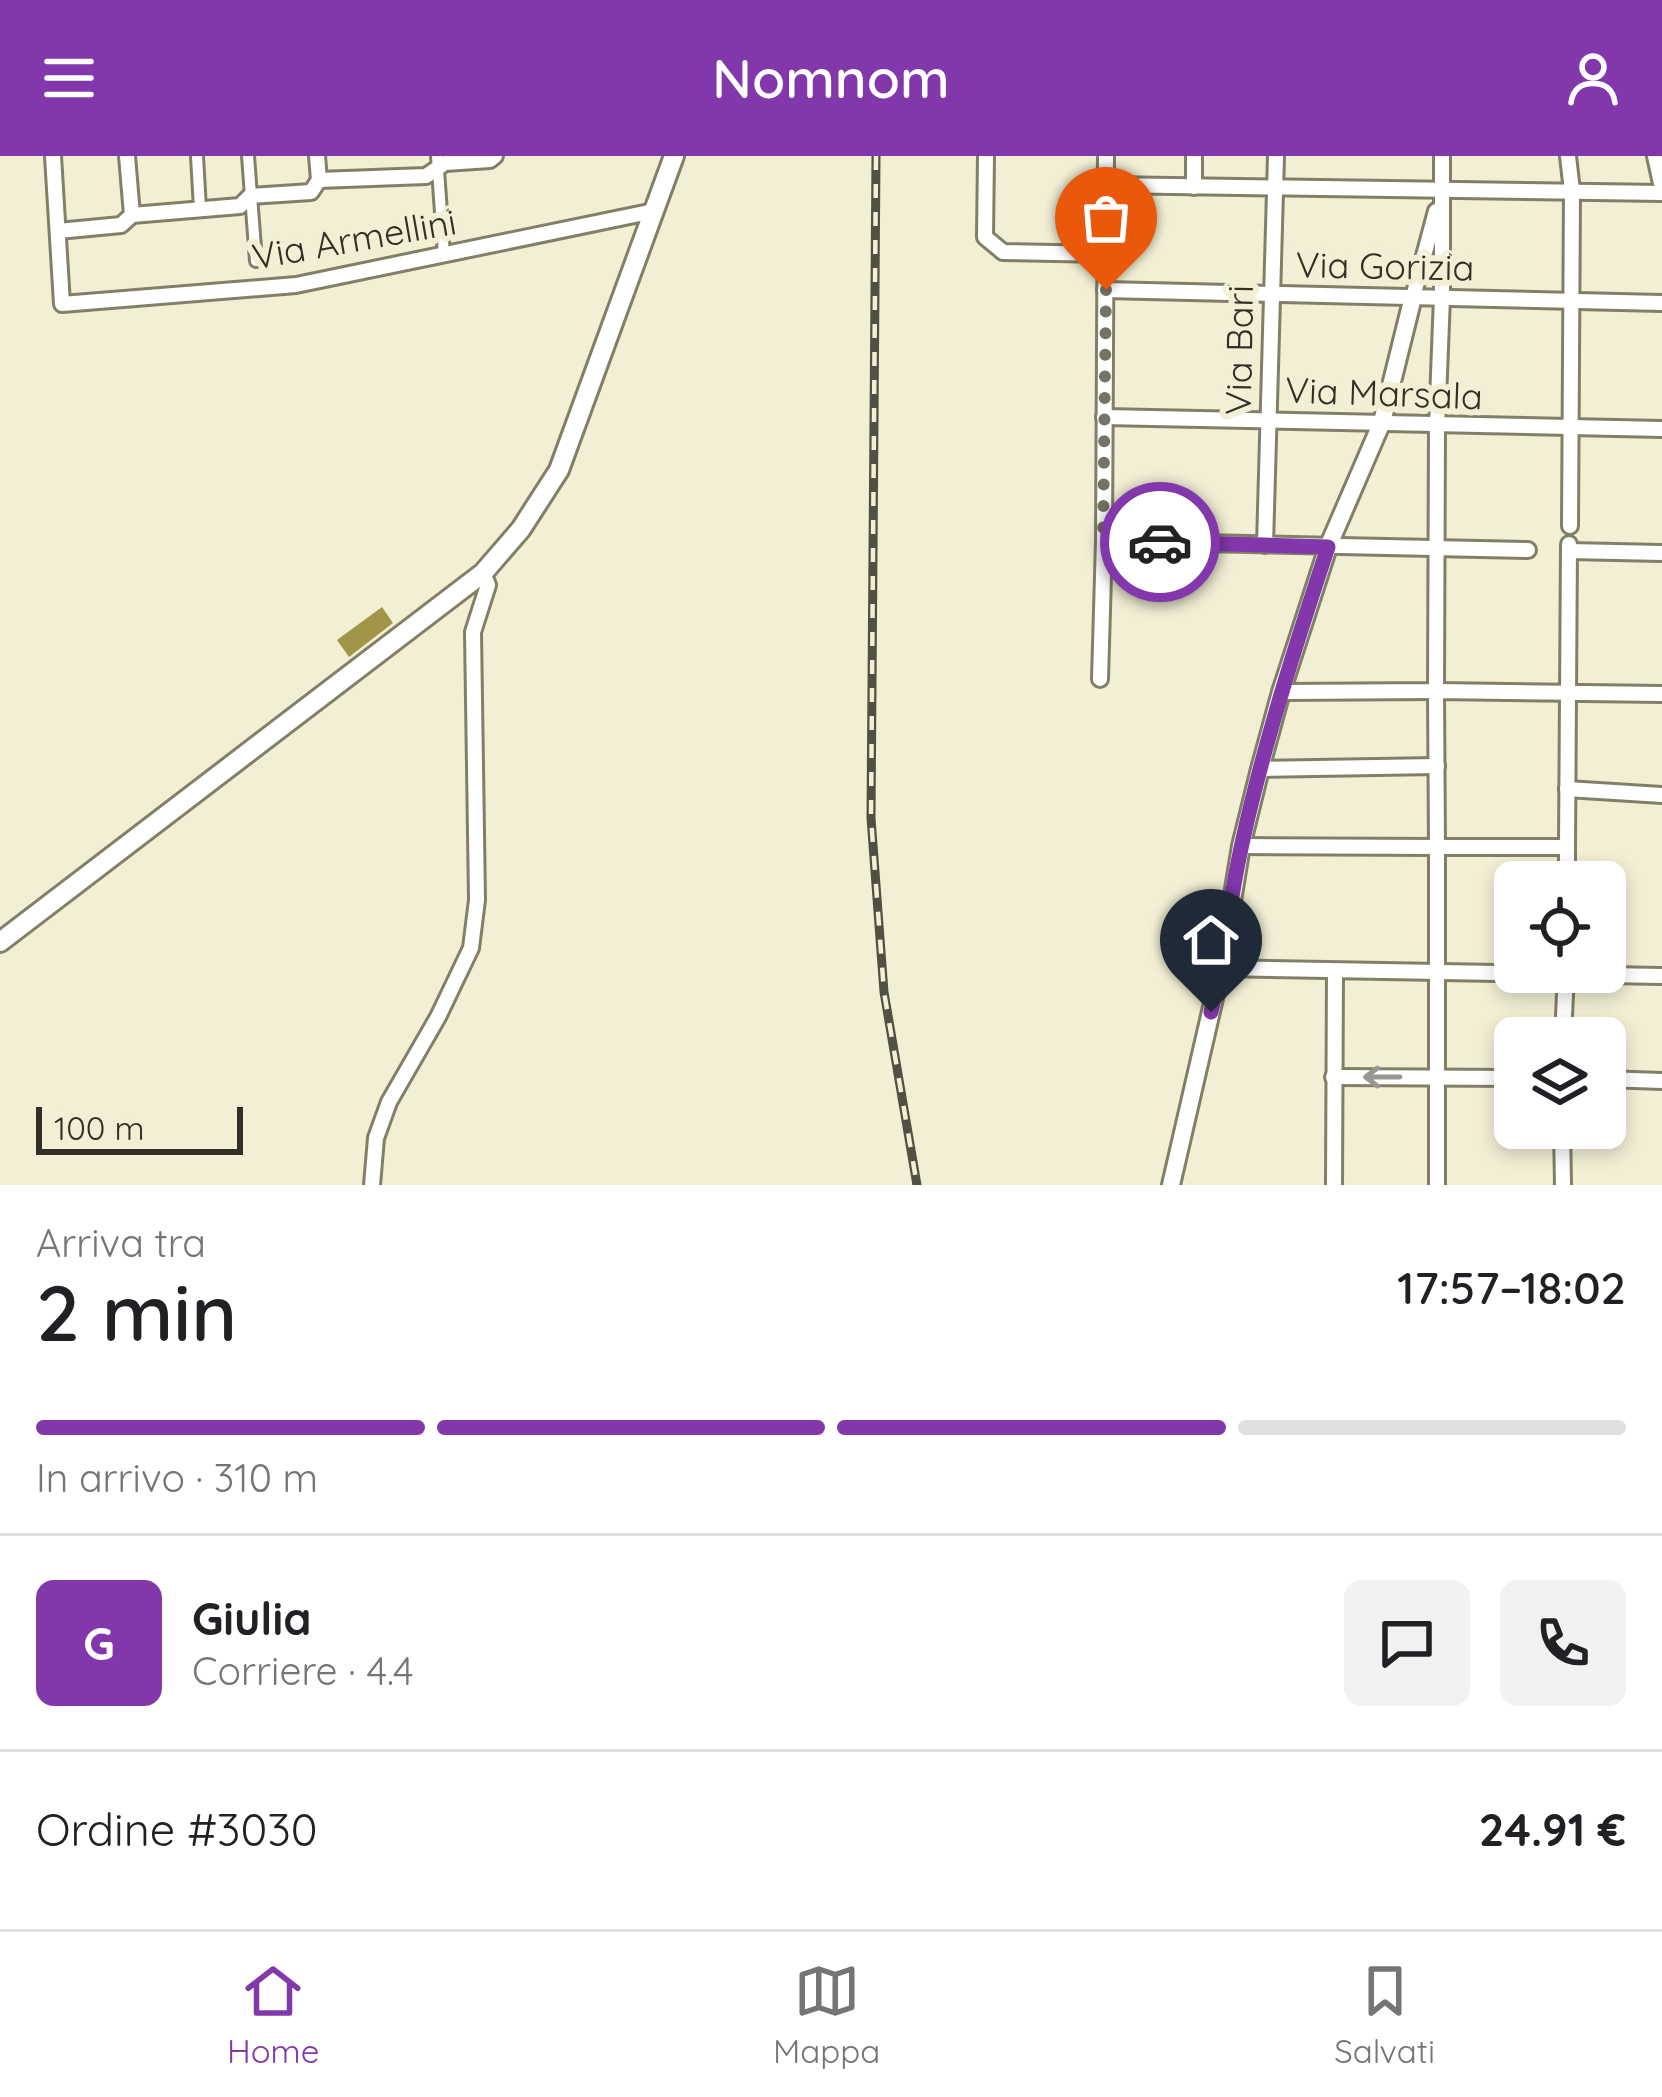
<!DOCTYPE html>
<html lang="it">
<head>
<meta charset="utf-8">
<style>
	:root { --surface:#fff; --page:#f2f2f2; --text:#202124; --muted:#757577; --line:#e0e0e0; --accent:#8238ab }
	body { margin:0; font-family:Quicksand,sans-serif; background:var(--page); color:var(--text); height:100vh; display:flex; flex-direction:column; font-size:45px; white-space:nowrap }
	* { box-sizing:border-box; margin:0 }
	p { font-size:39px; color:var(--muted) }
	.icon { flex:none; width:66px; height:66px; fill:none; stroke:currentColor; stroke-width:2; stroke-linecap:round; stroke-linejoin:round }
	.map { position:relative; height:1029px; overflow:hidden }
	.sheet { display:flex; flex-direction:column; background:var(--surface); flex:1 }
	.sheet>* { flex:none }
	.tools { position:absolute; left:1494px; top:705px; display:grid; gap:24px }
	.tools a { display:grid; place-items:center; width:132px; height:132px; border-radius:18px; background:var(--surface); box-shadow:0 6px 18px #0003; font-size:60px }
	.scale { position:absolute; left:36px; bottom:30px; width:207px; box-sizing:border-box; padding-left:12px; border:6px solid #323026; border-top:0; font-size:33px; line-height:42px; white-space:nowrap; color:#323026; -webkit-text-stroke:9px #f2efd4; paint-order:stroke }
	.pin { position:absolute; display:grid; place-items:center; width:102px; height:102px; color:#fff; margin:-123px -51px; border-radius:50% 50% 50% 0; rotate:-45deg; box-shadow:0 0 12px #0007 }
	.pin .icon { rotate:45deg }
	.courier { position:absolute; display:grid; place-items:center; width:120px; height:120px; margin:-60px; border:9px solid #8238ab; border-radius:50%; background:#fff; color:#222; box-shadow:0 3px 15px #0007 }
	.head em { font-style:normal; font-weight:600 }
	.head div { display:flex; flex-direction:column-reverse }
	.head { display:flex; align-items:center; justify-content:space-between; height:204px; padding:0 36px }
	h1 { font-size:78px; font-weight:600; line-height:90px }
	.bar { display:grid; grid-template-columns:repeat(4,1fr); gap:18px 12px; align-content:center; height:144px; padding:0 36px }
	.bar i { height:15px; border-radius:9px; background:var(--line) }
	.bar .on { background:var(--accent) }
	.bar p { grid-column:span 4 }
	.line { display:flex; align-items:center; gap:30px; padding:0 36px; border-top:3px solid var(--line) }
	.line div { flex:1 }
	.round { display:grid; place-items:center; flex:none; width:126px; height:126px; border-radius:18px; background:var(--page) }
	header { display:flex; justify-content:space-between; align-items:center; height:156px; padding:0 36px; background:var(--accent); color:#fff; font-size:54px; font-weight:600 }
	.tabs { display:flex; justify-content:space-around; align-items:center; height:168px; border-top:3px solid var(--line); background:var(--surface); font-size:33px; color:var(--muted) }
	.tabs a { display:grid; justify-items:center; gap:6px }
	.tabs .on { color:var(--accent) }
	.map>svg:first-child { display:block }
</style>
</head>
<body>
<header><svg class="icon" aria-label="menu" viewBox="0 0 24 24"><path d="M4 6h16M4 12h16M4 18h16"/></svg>Nomnom<svg class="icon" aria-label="person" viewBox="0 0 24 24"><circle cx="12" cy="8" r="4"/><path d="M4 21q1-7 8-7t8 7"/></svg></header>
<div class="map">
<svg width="1662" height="1029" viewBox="0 0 1662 1029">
	<rect width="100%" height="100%" fill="#f2efd4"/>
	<polygon fill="#a19647" points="382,451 393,467 349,501 337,484"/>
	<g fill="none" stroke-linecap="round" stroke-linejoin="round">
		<g stroke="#827f67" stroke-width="16">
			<g id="pedestrian">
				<polyline points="197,0 200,53"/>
				<polyline points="248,0 256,105"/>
				<polyline points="437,0 444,99"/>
			</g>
		</g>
		<g stroke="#827f67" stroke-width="20">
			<g id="minor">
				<polyline points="53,0 62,148 296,129 654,55"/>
				<polyline points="127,0 132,59"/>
				<polyline points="317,0 319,24"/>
				<polyline points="986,0 985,81 1003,96 1106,98"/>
				<polyline points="1194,0 1194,31"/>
				<polyline points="1568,0 1572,35 1570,370"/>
				<polyline points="1655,0 1662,32"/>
				<polyline points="1106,29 1662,37"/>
				<polyline points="58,75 121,69 132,59 240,50 250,40 311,36 319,24 426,20 445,7 490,4 495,0"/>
				<polyline points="1105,134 1662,147"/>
				<polyline points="1413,141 1436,55"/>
				<polyline points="1104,261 1662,273"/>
				<polyline points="1104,385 1528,394"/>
				<polyline points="1569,388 1567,691 1437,691 1436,535 1662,538"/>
				<polyline points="1265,389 1276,0"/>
				<polyline points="1569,395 1662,397"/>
				<polyline points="1100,523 1104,385 1106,0"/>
				<polyline points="1281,536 1436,535 1437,269 1442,141 1442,0"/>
				<polyline points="1260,613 1437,610"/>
				<polyline points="1567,633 1662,639"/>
				<polyline points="1241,690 1437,691 1437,1029"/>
				<polyline points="1567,726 1567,691"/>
				<polyline points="1221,812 1662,820"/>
				<polyline points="1563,882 1566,816"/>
				<polyline points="1333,921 1515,922"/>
				<polyline points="1605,923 1662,925"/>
				<polyline points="1562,972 1563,1029"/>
				<polyline points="372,1029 376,982 389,946 438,861 471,792 477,744 473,476 488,429 483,417"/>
				<polyline points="1334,1029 1335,815"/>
			</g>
		</g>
		<g stroke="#827f67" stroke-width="22">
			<polyline id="tertiary" points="1171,1029 1221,812 1241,690 1260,613 1281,536 1328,391 1382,266 1413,141"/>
		</g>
		<g stroke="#827f67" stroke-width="24">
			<polyline id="secondary" points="0,786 483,417 521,373 559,314 674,0"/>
		</g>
		<use href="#pedestrian" stroke="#fff" stroke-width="10"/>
		<use href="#minor" stroke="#fff" stroke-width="14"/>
		<use href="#tertiary" stroke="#fff" stroke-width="16"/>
		<use href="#secondary" stroke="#fff" stroke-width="18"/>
		<g stroke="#525043" stroke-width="9">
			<polyline id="rail" points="876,0 871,662 884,836 917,1029"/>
		</g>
		<use href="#rail" stroke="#f2efd4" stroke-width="4.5" stroke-dasharray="14" stroke-linecap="butt"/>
	</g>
	<defs><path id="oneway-shaft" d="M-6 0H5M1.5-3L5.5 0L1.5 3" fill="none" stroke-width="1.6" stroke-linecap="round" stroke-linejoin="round" transform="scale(3)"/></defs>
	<use stroke="#989892" href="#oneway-shaft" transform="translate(1382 921) rotate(180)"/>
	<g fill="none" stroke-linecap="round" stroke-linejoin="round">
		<polyline stroke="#757363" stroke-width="12" stroke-dasharray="0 21.6" points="1106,134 1103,385 1160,386"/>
		<path stroke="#8238ab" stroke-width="15" d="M1160,386L1328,391C1296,488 1265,584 1243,683C1230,740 1224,799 1211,856"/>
	</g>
	<g text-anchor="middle" stroke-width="12" stroke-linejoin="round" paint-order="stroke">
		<g font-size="36" fill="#323026" stroke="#f2efd4">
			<text transform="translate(354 83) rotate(-10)" y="13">Via Armellini</text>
			<text transform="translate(1385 110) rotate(1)" y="13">Via Gorizia</text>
			<text transform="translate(1239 194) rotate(-89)" y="13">Via Bari</text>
			<text transform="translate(1384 237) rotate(2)" y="13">Via Marsala</text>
		</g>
	</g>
</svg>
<div class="tools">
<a><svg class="icon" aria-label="locate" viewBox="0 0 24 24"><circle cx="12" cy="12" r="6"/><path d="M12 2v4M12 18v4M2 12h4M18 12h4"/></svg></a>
<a><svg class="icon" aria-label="layers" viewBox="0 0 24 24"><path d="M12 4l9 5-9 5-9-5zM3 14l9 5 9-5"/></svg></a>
</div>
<div class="scale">100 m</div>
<div class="pin" style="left:1106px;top:134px;background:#ea580c"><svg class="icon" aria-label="bag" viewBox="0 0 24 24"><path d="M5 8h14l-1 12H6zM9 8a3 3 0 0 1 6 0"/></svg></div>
<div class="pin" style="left:1211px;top:856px;background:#1f2937"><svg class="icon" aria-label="home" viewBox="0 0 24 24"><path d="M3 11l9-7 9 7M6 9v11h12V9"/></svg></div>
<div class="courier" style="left:1160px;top:386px"><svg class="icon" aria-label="car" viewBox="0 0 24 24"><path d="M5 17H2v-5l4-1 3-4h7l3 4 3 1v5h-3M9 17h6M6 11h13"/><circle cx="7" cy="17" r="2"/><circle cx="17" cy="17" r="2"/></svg></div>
</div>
<section class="sheet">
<div class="head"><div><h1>2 min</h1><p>Arriva tra</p></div><em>17:57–18:02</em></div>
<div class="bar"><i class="on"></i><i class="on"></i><i class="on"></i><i></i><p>In arrivo · 310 m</p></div>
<div class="line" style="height:216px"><b class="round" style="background:var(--accent);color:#fff">G</b><div><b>Giulia</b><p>Corriere · 4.4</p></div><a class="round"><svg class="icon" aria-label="chat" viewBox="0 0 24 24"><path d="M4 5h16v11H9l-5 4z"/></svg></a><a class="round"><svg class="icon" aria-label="phone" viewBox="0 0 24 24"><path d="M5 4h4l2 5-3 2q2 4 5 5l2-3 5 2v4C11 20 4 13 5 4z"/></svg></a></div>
<div class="line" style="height:156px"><div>Ordine #3030</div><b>24.91 €</b></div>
</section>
<nav class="tabs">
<a class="on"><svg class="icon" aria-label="home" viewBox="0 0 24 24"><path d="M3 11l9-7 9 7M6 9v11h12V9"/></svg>Home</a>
<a><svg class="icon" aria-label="map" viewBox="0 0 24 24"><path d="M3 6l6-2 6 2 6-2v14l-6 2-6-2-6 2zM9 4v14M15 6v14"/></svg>Mappa</a>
<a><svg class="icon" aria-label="saved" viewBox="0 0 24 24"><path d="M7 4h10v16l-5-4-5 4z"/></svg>Salvati</a>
</nav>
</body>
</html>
